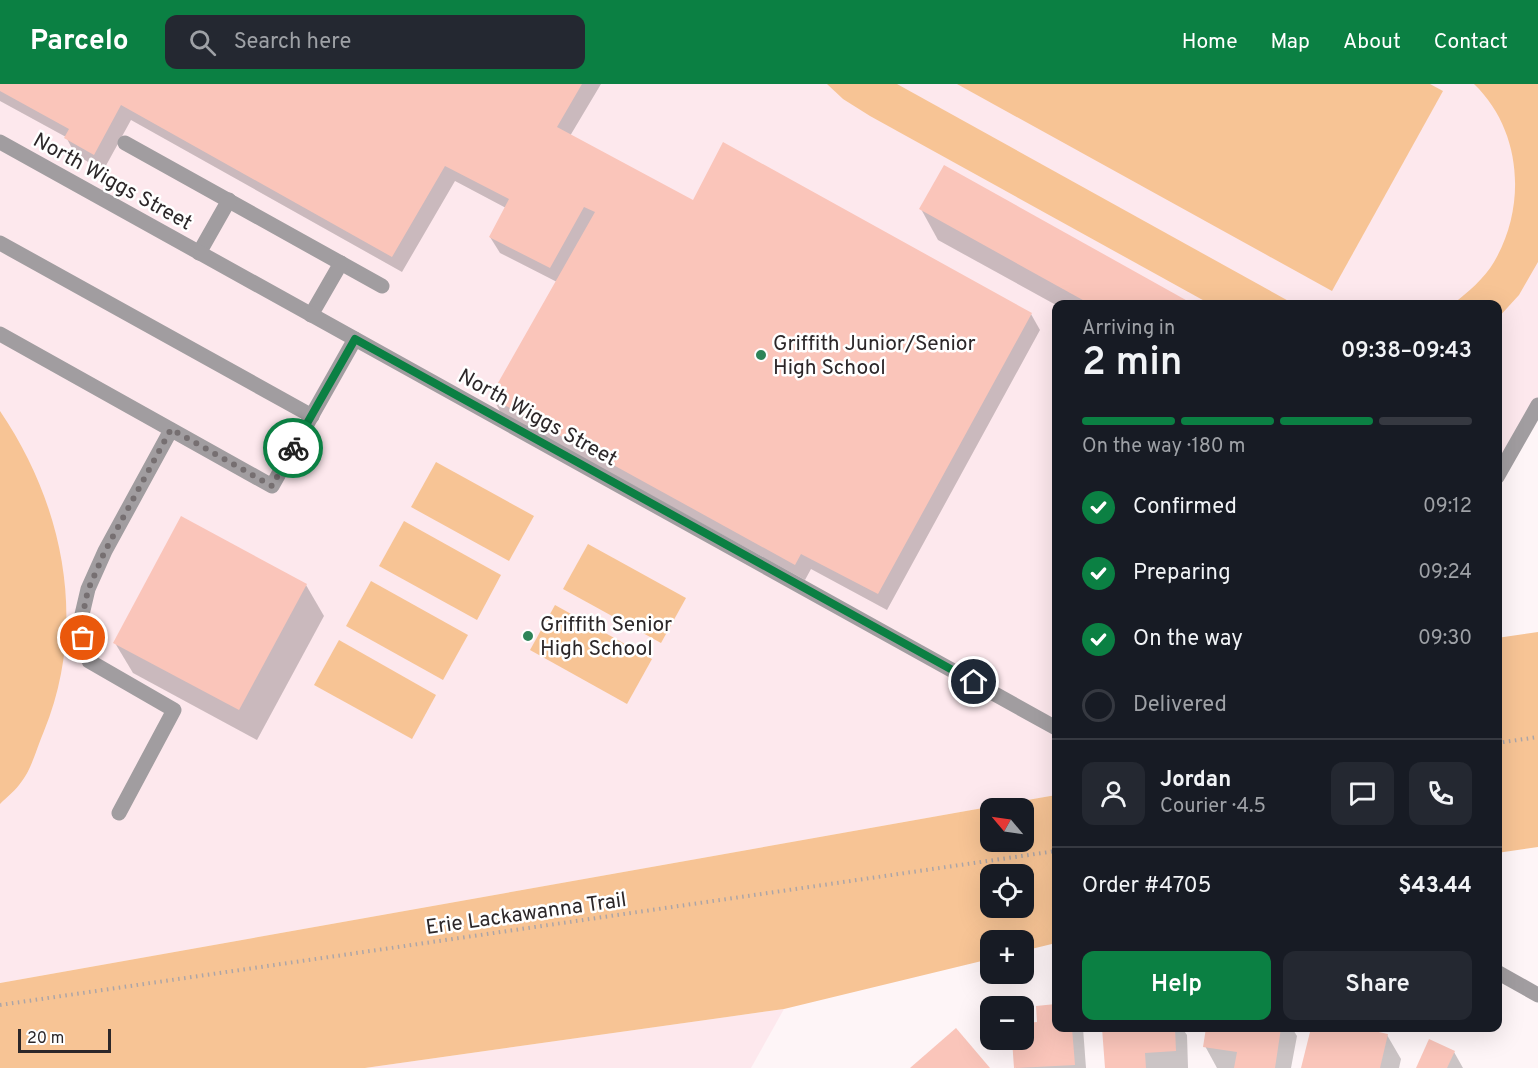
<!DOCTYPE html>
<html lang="en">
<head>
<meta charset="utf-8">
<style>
	:root { --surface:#171b24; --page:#242831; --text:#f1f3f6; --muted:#9ea1a6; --line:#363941; --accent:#0b8043 }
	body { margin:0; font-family:Overpass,sans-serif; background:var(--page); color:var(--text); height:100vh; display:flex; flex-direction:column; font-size:22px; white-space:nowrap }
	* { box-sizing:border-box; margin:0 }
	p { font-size:20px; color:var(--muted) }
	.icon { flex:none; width:33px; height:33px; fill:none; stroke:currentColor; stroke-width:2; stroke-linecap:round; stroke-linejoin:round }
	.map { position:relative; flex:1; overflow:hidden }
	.details { position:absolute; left:1052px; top:216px; width:450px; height:732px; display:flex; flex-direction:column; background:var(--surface); border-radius:12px; box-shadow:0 6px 24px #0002 }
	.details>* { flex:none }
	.needle { width:39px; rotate:299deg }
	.controls { position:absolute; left:980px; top:714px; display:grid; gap:12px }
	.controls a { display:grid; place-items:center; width:54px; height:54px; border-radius:12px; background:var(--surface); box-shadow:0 6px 24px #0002; font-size:30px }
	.scale { position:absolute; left:18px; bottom:15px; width:93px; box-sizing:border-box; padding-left:6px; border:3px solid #2c2729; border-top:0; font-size:16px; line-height:21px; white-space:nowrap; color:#2c2729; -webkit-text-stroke:4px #fff; paint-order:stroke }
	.pin { position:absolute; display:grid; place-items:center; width:51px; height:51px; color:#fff; margin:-26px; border:3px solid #fff; border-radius:50%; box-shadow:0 2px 6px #0007 }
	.courier { position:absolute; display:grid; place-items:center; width:60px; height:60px; margin:-30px; border:4px solid #0b8043; border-radius:50%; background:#fff; color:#222; box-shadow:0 2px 8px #0007 }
	.headline em { font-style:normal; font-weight:600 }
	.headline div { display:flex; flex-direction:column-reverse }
	.headline { display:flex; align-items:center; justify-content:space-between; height:102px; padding:0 30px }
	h1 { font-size:39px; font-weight:600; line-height:45px }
	.bar { display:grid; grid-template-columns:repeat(4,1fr); gap:9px 6px; align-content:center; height:72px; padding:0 30px }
	.bar i { height:8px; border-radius:4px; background:var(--line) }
	.bar .on { background:var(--accent) }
	.bar p { grid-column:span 4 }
	.line { display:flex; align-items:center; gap:15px; padding:0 30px; border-top:2px solid var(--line) }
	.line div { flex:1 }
	.round { display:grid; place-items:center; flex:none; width:63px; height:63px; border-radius:12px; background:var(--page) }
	ol { padding:0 30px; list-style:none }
	li { display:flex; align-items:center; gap:18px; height:66px }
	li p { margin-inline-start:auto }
	li .icon { padding:6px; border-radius:50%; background:var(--accent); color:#fff; stroke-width:4 }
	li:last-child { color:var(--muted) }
	li i { width:33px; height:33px; border:3px solid var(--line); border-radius:50% }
	.primary-button { display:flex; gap:12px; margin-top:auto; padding:12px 30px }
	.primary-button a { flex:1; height:69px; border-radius:12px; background:var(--accent); color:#fff; font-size:24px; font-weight:600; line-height:69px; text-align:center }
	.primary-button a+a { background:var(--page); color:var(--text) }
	header { display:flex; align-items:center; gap:36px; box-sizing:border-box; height:84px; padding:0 30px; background:var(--accent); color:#fff }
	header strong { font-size:28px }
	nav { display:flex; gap:33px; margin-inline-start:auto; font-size:21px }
	.search { width:420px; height:54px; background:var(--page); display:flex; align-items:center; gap:15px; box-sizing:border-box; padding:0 21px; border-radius:12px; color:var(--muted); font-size:22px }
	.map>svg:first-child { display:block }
</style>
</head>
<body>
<header>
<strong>Parcelo</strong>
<div class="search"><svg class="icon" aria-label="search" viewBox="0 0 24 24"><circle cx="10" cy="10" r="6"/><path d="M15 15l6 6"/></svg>Search here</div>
<nav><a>Home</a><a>Map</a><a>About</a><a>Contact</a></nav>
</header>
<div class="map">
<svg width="1538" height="984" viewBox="0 0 1538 984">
	<rect width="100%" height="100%" fill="#fef5f7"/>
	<g fill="#fde8ed">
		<polygon points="0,0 1538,0 1538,321 1497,394 1497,220 1056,220 1056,711 0,899"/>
		<polygon points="784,925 751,984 365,984"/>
	</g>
	<g fill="#f7c495" fill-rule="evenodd">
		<polygon points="827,0 897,0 1294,220 1210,220 870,32 843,15"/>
		<polygon points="957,0 1430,0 1443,7 1332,207"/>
		<path d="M1474,0H1538V178L1519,211L1497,235V220H1453C1468,208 1484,195 1494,178C1527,122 1522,46 1474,0Z"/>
		<path d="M0,327C64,421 88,540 44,647C37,663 32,684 22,697C16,706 7,713 0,720Z"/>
		<polygon points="436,378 534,432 509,477 411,423"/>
		<polygon points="404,437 501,491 477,536 379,482"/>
		<polygon points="588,460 686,514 661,559 563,505"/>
		<polygon points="371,497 468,551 443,596 346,542"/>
		<polygon points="555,521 652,575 627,620 530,566"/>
		<polygon points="1538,548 1538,763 1497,769 1497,554"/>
		<polygon points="339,556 436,611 412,655 314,601"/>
		<path d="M1056,711V859L1023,867V856H990V875L784,925L365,984H0V899ZM990,724H1023V758H990ZM990,790H1023V824H990Z"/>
	</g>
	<g fill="#0003">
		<polygon points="0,0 601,0 570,52 693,118 1031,230 1040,246 887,526 811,485 805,496 501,329 492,313 557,198 500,169 490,153 506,124 455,97 402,188 131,36 103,87 75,70 66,53 0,17"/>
		<polygon points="944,83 1190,220 1056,221 938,156 921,125"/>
		<polygon points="306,501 324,532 257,656 133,589 115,559"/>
		<polygon points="1056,922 1056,944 1083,944 1086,984 1016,984 1014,956 1023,956 1023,940 1039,939"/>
		<polygon points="1104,944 1182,944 1187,951 1188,984 1106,984"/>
		<polygon points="1207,944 1292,944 1297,952 1291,984 1217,984 1205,962"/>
		<polygon points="1313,944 1365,944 1367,947 1387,951 1401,975 1399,984 1303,984"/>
		<polygon points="1454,968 1463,984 1418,984"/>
	</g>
	<g fill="#fac5ba">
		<polygon points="0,0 582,0 557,43 693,116 723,58 1032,229 878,510 801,470 795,481 490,313 595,128 584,123 550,184 489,153 509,115 445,82 392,173 121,21 94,71 64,54 69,45 0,7"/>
		<polygon points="944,81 1193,220 1090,220 919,125"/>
		<polygon points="181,432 307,500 239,626 113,559"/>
		<polygon points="1056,920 1056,944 1072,944 1075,981 1014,984 1012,956 1023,956 1023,939 1037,938 1036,922"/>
		<polygon points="956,944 990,984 910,984"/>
		<polygon points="1102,944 1175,944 1176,967 1145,969 1146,984 1105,984"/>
		<polygon points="1206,944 1281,944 1275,984 1234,984 1237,968 1203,963"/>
		<polygon points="1311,944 1360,944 1388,950 1380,984 1301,984"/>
		<polygon points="1429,955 1455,967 1447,984 1416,984"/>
	</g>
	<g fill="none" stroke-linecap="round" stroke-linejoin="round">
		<g stroke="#aca5a7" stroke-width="4" stroke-dasharray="1.5 4.5" stroke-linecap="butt">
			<polyline points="1497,659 1538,653"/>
			<polyline points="0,921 1056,767"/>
		</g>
		<g stroke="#a19da0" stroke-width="15">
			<polyline points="125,59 382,202"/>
			<polyline points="0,159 312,332"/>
			<polyline points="199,169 229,116"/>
			<polyline points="311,231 341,179"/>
			<polyline points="0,250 272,402 355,255"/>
			<polyline points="119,729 174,626 89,577 80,539 88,505 105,467 171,346"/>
		</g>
		<polyline stroke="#a19da0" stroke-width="15" points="1497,393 1538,321"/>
		<g stroke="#a19da0" stroke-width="15">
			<polyline points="0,58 1056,644"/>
			<polyline points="1497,888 1538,911"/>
		</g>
	</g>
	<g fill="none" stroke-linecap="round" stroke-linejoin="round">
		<polyline stroke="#766f71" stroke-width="6" stroke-dasharray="0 10.8" points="83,554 81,539 88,506 105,467 171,345 272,402 293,364"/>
		<polyline stroke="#0b8043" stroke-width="8" points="293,364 355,255 974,598"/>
	</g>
	<g fill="#2e8458" stroke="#fff" stroke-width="2">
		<circle cx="761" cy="271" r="6"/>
		<circle cx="528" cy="552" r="6"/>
	</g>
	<g text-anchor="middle" stroke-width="5" stroke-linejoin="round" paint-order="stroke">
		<g font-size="21" fill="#2c2729" stroke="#fff">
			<text transform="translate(113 97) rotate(29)" y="7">North Wiggs Street</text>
			<text transform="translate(538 333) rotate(29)" y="7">North Wiggs Street</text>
			<text transform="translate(526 829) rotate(-8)" y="7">Erie Lackawanna Trail</text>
		</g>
		<g font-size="21" fill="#2c2729" stroke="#fff" text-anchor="start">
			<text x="773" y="266">Griffith Junior/Senior<tspan x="773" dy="24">High School</tspan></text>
			<text x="540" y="547">Griffith Senior<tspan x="540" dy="24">High School</tspan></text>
		</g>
	</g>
</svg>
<div class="controls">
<a><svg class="needle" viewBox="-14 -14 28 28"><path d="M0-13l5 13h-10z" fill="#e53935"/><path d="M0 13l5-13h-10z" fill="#9ea1a6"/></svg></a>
<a><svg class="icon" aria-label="locate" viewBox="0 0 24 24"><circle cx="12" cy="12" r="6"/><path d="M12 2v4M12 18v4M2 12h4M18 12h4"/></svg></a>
<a>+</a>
<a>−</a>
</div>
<div class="scale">20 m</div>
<div class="pin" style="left:83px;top:554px;background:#ea580c"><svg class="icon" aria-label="bag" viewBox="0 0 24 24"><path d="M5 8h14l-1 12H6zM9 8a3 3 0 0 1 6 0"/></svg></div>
<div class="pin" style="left:974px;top:598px;background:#1f2937"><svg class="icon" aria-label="home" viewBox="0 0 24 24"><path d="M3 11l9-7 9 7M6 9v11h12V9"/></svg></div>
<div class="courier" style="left:293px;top:364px"><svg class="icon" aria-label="bike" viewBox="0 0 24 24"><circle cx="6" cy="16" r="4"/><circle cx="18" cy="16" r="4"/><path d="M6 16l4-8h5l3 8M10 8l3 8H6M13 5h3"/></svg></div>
<section class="details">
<div class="headline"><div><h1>2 min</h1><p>Arriving in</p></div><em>09:38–09:43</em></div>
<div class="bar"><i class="on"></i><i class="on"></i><i class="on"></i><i></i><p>On the way · 180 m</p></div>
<ol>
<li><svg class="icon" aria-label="check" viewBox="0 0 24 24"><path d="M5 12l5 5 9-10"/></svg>Confirmed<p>09:12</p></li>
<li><svg class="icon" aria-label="check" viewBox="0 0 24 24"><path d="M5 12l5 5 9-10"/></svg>Preparing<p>09:24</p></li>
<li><svg class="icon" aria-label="check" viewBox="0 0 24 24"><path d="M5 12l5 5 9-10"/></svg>On the way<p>09:30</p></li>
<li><i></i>Delivered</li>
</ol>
<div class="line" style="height:108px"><a class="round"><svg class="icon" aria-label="person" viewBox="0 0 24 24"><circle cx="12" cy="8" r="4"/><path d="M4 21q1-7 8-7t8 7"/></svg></a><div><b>Jordan</b><p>Courier · 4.5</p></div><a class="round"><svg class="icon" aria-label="chat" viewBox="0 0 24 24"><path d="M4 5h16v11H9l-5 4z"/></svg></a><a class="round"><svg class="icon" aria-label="phone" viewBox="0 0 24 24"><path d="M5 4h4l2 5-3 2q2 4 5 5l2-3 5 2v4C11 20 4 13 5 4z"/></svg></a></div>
<div class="line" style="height:78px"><div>Order #4705</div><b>$43.44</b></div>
<div class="primary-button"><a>Help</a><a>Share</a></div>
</section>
</div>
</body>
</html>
